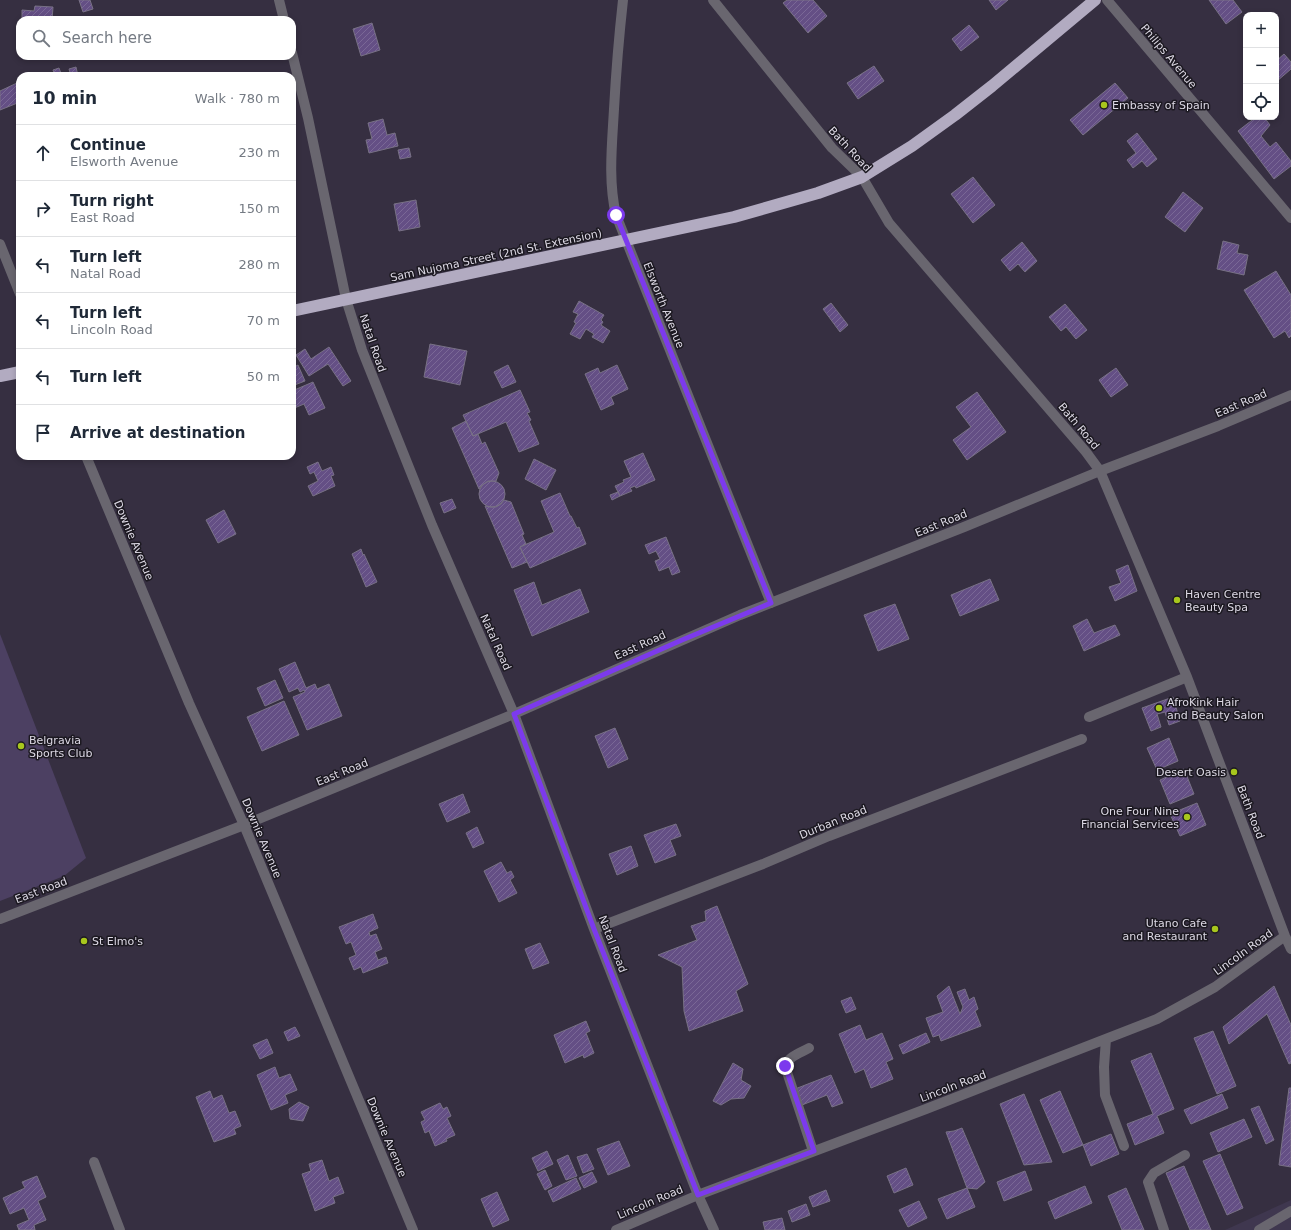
<!DOCTYPE html>
<html lang="en">
<head>
<meta charset="utf-8">
<style>
	body { margin:0; font-family:"DejaVu Sans",sans-serif; background:#f2f2f3; color:#1f2937 }
	.controls { position:absolute; right:12px; top:12px; display:grid; overflow:hidden; border-radius:8px; box-shadow:0 2px 6px #0003 }
	.controls button { width:36px; height:36px; display:grid; place-items:center; padding:0; border:0; border-bottom:1px solid #e0e1e3; background:#fff; color:#1f2937; font:20px sans-serif }
	.stop { position:absolute; width:12px; height:12px; margin:-9px; border:3px solid #7c3aed; border-radius:50%; background:#fff }
	.stop.end { background:#7c3aed; border-color:#fff; box-shadow:0 1px 4px #0008 }
	.list { margin:0; padding:0; list-style:none }
	h2 { display:flex; justify-content:space-between; align-items:center; height:52px; margin:0; padding:0 16px; font-size:17px }
	h2 small { font-size:13px; font-weight:400; color:#747a83 }
	.list li { display:grid; grid-template-columns:26px 1fr auto; gap:12px; align-items:center; box-sizing:border-box; height:56px; padding:0 16px; border-top:1px solid #e0e1e3 }
	.list b { display:block; font-size:15px; white-space:nowrap }
	.list p { margin:0; font-size:13px; white-space:nowrap; color:#747a83 }
	.list em { font-size:13px; font-style:normal; color:#747a83 }
	.icon { flex:none; width:22px; height:22px; fill:none; stroke:currentColor; stroke-width:2; stroke-linecap:round; stroke-linejoin:round }
	.map { position:relative; flex:none; width:1291px; height:1230px; overflow:hidden }
	.search { position:absolute; background:#fff; box-shadow:0 2px 6px #0003; left:16px; top:16px; width:280px; height:44px; display:flex; align-items:center; gap:10px; box-sizing:border-box; padding:0 14px; border-radius:12px; color:#747a83; font-size:15px }
	.panel { position:absolute; background:#fff; box-shadow:0 2px 6px #0003; left:16px; top:72px; width:280px; height:388px; border-radius:12px }
	.map>svg:first-child { display:block }
	.built { fill:#3f374f }
	.pitch { fill:#4c4062 }
	.building { fill:url(#building-hatch); stroke:#787185 }
	.lines { fill:none; stroke-linecap:round; stroke-linejoin:round }
	.minor { stroke:#69666f; stroke-width:10 }
	.highway { stroke:#b2abc1; stroke-width:12 }
	.route { stroke:#7c3aed; stroke-width:5 }
	.poi-dot { fill:#a8c71d; stroke:#1c1921; stroke-width:1.5 }
	.labels { text-anchor:middle; stroke-width:3; stroke-linejoin:round; paint-order:stroke }
	.street-label { font-size:11px; fill:#ddd9e5; stroke:#1c1921 }
	.poi-label { font-size:11px; fill:#ddd9e5; stroke:#1c1921; text-anchor:start }
</style>
</head>
<body>
<div class="map">
<svg width="1291" height="1230" viewBox="0 0 1291 1230">
	<defs>
		<pattern id="building-hatch" width="6" height="6" patternUnits="userSpaceOnUse"><rect width="6" height="6" fill="#644f85"/><path d="M-1 1l2-2M0 6l6-6M5 7l2-2" fill="none" stroke="#7a6896"/></pattern>
	</defs>
	<rect width="100%" height="100%" fill="#362f41"/>
	<path class="built" d="M1291 1200V1230H1225Z"/>
	<path class="pitch" d="M0 634 86 858 64 876 0 901Z"/>
	<path class="building" d="M79 0H90L93 9 83 12Z
		M787 0H813L827 16 808 33 783 3Z
		M989 0H1008L996 10Z
		M1209 0H1233L1242 12 1226 24Z
		M35 6 53 7 52 20H26V18H22V10L34 11Z
		M372 23 380 50 361 56 353 29Z
		M969 25 979 37 961 51 952 39Z
		M1284 54 1291 62V69L1276 82V61Z
		M874 66 884 81 858 99 847 83Z
		M76 67 78 76H71L69 69Z
		M59 68 62 76H55L53 70Z
		M17 83 20 91V102L0 110V91Z
		M1115 83 1128 98 1083 135 1070 120Z
		M1256 117H1264L1270 125 1261 136 1270 147 1276 142 1291 161V166L1274 179 1238 131Z
		M383 119 387 135 395 133 398 146 369 153 366 140 372 139 368 123Z
		M1137 133 1157 159 1147 167 1142 161 1133 168 1127 160 1136 153 1127 141Z
		M409 148 411 157 400 159 398 150Z
		M973 177 995 205 973 223 951 194Z
		M1183 192 1203 208 1185 232 1165 217Z
		M416 200 420 227 399 231 394 204Z
		M1223 241 1239 245 1237 253 1248 255 1244 275 1217 269Z
		M1022 242 1037 261 1025 272 1018 264 1010 271 1001 260Z
		M1276 271 1291 295V336L1289 338 1285 331 1274 338 1244 290Z
		M579 301 604 315 601 320 603 322 601 325 610 331 603 343 592 337 594 334 586 329 580 339 570 334 576 323 574 322 578 314 573 312Z
		M831 303 848 325 840 332 823 309Z
		M1065 304 1087 330 1076 339 1066 327 1061 331 1049 317Z
		M430 344 467 351 460 385 424 377Z
		M329 347 351 381 343 386 328 364 309 376 296 355 305 349 311 359Z
		M298 365 305 381 292 386V368Z
		M508 365 516 382 502 388 494 372Z
		M617 365 628 389 611 397 614 404 601 410 585 374 598 368 600 373Z
		M1116 368 1128 385 1111 397 1099 380Z
		M313 382 325 408 309 415 304 404 292 409V391Z
		M520 390 530 412 527 413 531 420 529 421 539 444 519 452 506 422 473 436 463 415Z
		M977 392 1006 432 967 460 953 440 971 427 956 407Z
		M466 421 473 436 478 434 482 444 485 442 499 473 496 481H488L481 486 479 489 452 428Z
		M643 453 655 480 636 488 635 486 630 488 632 491 620 496 615 486 624 482 623 480 631 477 624 461Z
		M534 459 556 470 546 490 525 479Z
		M318 462 322 471 331 467 334 475 331 476 335 486 313 496 308 486 318 481 314 472 310 474 307 467Z
		M479 494a13 13 0 1 1 26 0a13 13 0 1 1-26 0Z
		M618 492 620 496 612 500 610 495Z
		M560 493 570 516H571L577 528 579 527 586 544 530 568 520 547 554 532 541 501Z
		M452 499 456 508 444 513 440 503Z
		M504 500 511 502 524 534 522 535 526 544 520 547 527 562 512 568 485 506 490 507H496L501 504Z
		M224 510 236 534 218 543 206 520Z
		M666 537 680 572 672 575 669 567 659 571 655 561 660 559 656 551 649 554 645 545Z
		M361 549 363 555 364 554 377 582 366 587 352 554Z
		M1128 565 1137 591 1115 601 1109 587 1121 583 1116 570Z
		M990 579 999 600 960 616 951 595Z
		M534 582 542 605 580 589 589 612 532 636 514 590Z
		M895 604 909 639 878 651 864 615Z
		M1087 619 1094 633 1115 625 1120 635 1084 651 1073 626Z
		M295 662 306 688 315 684 317 689 329 684 342 716 307 730 293 697 305 692 304 690 300 692 298 688 289 692 279 669Z
		M275 680 283 698 265 706 257 688Z
		M1173 697 1180 721 1169 725 1165 712 1157 714 1161 727 1151 731 1142 708Z
		M284 701 299 735 262 751 247 717Z
		M615 728 628 759 608 768 595 736Z
		M1169 738 1178 761 1157 770 1147 748Z
		M1184 769 1194 794 1170 804 1160 780Z
		M463 794 470 812 447 822 439 804Z
		M1197 803 1206 825 1180 836 1170 814Z
		M676 824 681 836 670 840 676 855 655 863 644 835Z
		M477 827 484 843 473 848 466 833Z
		M631 846 638 866 617 875 609 854Z
		M501 862 507 873 511 871 514 877 510 880 517 893 499 902 484 871Z
		M717 906 748 984 736 991 743 1011 689 1031 684 1011 682 967 658 955 697 940 691 926 706 921 705 911Z
		M373 914 378 928 369 932 370 936 376 934 382 949 375 952 378 960 386 957 388 963 363 973 361 967 354 970 349 958 356 955 351 942 346 944 339 927Z
		M540 943 549 963 533 969 525 949Z
		M949 986 960 1014 963 1007 957 992 965 989 969 1000 974 997 978 1009 975 1011 981 1026 941 1041 939 1035 933 1037 926 1018 943 1012 937 996Z
		M1274 986 1291 1025V1063L1289 1064 1267 1014 1229 1044 1223 1027Z
		M851 997 856 1009 846 1013 841 1001Z
		M586 1021 590 1031 586 1033 594 1053 584 1058 583 1055 565 1063 554 1035Z
		M860 1025 866 1040 882 1033 893 1059 886 1062 893 1079 871 1088 864 1069 855 1073 839 1034Z
		M295 1027 300 1036 288 1041 284 1032Z
		M1213 1031 1236 1086 1217 1094 1194 1038Z
		M926 1033 930 1042 903 1054 899 1045Z
		M267 1039 273 1053 260 1059 253 1045Z
		M1151 1053 1174 1109 1157 1116 1164 1133 1135 1145 1127 1124 1153 1114 1131 1061Z
		M733 1063 743 1069 741 1080 751 1086 744 1098 731 1099 721 1105 713 1101Z
		M275 1067 279 1078 290 1074 297 1090 285 1095 288 1103 271 1110 257 1075Z
		M831 1075 843 1103 832 1107 827 1095 802 1105 795 1089Z
		M1289 1088H1291V1167L1279 1165Z
		M210 1091 213 1099 222 1095 229 1113 235 1111 241 1126 234 1129 236 1134 214 1142 196 1097Z
		M1060 1091 1083 1145 1063 1153 1040 1100Z
		M1024 1094 1052 1162 1024 1165 1000 1104Z
		M1222 1094 1228 1108 1191 1124 1184 1110Z
		M299 1102 309 1107 303 1121 290 1119 289 1109Z
		M440 1103 443 1109 447 1107 451 1116 447 1118 455 1135 446 1139 447 1141 435 1146 429 1131 425 1133 421 1122 425 1120 421 1112Z
		M1259 1106 1274 1140 1266 1144 1251 1109Z
		M1244 1119 1252 1137 1218 1152 1210 1133Z
		M962 1128 985 1182 977 1189 967 1188 946 1132 954 1131Z
		M1111 1134 1119 1154 1091 1166 1083 1145Z
		M619 1141 630 1166 608 1175 597 1149Z
		M547 1151 553 1164 538 1171 532 1158Z
		M587 1154 594 1169 583 1173 577 1157Z
		M1220 1154 1243 1208 1227 1215 1203 1161Z
		M568 1155 577 1176 566 1180 557 1160Z
		M322 1160 329 1181 338 1177 344 1193 333 1197 335 1203 315 1211 302 1174 311 1171 309 1164Z
		M1184 1166 1211 1230H1190L1166 1173Z
		M906 1168 913 1185 894 1193 887 1176Z
		M545 1170 552 1186 545 1190 537 1174Z
		M1025 1171 1032 1190 1004 1201 997 1182Z
		M592 1172 597 1182 584 1188 579 1178Z
		M37 1176 46 1197 38 1201 46 1220 34 1225 35 1230H19L17 1225 29 1220 24 1208 10 1214 3 1198 25 1188 22 1182Z
		M576 1178 581 1189 553 1202 548 1191Z
		M1085 1186 1092 1203 1055 1219 1048 1202Z
		M967 1188 975 1207 947 1219 938 1199Z
		M1126 1188 1144 1230H1122L1108 1196Z
		M826 1190 830 1201 813 1207 809 1197Z
		M497 1192 509 1220 493 1227 481 1199Z
		M919 1201 927 1218 908 1227 899 1210Z
		M806 1204 810 1215 792 1222 788 1211Z
		M782 1218 785 1230H765L763 1222Z"/>
	<g class="lines">
		<path class="minor" d="M279 0 284 20
			M623 0C619 36 616 73 614 109 612 145 608 181 616 215L771 603
			M713 0 832 148 862 177 889 223 1086 452 1100 471 1187 677 1285 936 1291 949
			M1107 0 1291 218
			M292 53 308 118 346 299 362 350 432 525 514 714 594 929 698 1195 714 1230
			M0 244 20 294
			M86 456 189 703 244 825 413 1230
			M1089 717 1187 677
			M0 919 244 825 514 714 740 615 964 527 1100 471 1218 426 1291 395
			M594 929 763 864 829 836 1082 739
			M1106 1039 1104 1067 1105 1095 1124 1146
			M809 1048C800 1053 789 1056 785 1066L813 1151
			M94 1162 120 1230
			M616 1230 698 1195 926 1109 1157 1019 1215 987 1285 936
			M1164 1230 1148 1182 1154 1173 1185 1155
			M1259 1230 1291 1211"/>
		<path class="highway" d="M292 311 734 217 818 193 862 177 912 146 955 115 992 86 1095 0
			M0 376 20 372"/>
	</g>
	<g class="lines">
		<path class="route" d="M616 215 771 603 682 640 514 714 594 929 698 1195 814 1151 785 1066"/>
	</g>
	<g class="poi-dot">
		<circle cx="1104" cy="105" r="4"/>
		<circle cx="1177" cy="600" r="4"/>
		<circle cx="1159" cy="708" r="4"/>
		<circle cx="21" cy="746" r="4"/>
		<circle cx="1234" cy="772" r="4"/>
		<circle cx="1187" cy="817" r="4"/>
		<circle cx="1215" cy="929" r="4"/>
		<circle cx="84" cy="941" r="4"/>
	</g>
	<g class="labels">
		<g class="street-label">
			<text transform="translate(1169 56) rotate(50)" y="4">Philips Avenue</text>
			<text transform="translate(850 149) rotate(47)" y="4">Bath Road</text>
			<text transform="translate(496 255) rotate(-12)" y="4">Sam Nujoma Street (2nd St. Extension)</text>
			<text transform="translate(664 305) rotate(68)" y="4">Elsworth Avenue</text>
			<text transform="translate(373 343) rotate(71)" y="4">Natal Road</text>
			<text transform="translate(1241 403) rotate(-23)" y="4">East Road</text>
			<text transform="translate(1079 426) rotate(50)" y="4">Bath Road</text>
			<text transform="translate(941 523) rotate(-22)" y="4">East Road</text>
			<text transform="translate(134 540) rotate(67)" y="4">Downie Avenue</text>
			<text transform="translate(496 642) rotate(66)" y="4">Natal Road</text>
			<text transform="translate(640 645) rotate(-24)" y="4">East Road</text>
			<text transform="translate(342 772) rotate(-22)" y="4">East Road</text>
			<text transform="translate(1251 812) rotate(69)" y="4">Bath Road</text>
			<text transform="translate(833 822) rotate(-22)" y="4">Durban Road</text>
			<text transform="translate(262 838) rotate(67)" y="4">Downie Avenue</text>
			<text transform="translate(41 890) rotate(-21)" y="4">East Road</text>
			<text transform="translate(613 944) rotate(69)" y="4">Natal Road</text>
			<text transform="translate(1243 952) rotate(-36)" y="4">Lincoln Road</text>
			<text transform="translate(953 1086) rotate(-21)" y="4">Lincoln Road</text>
			<text transform="translate(387 1137) rotate(67)" y="4">Downie Avenue</text>
			<text transform="translate(650 1202) rotate(-23)" y="4">Lincoln Road</text>
		</g>
		<g class="poi-label">
			<text x="1112" y="109">Embassy of Spain</text>
			<text x="1185" y="598">Haven Centre<tspan x="1185" dy="13">Beauty Spa</tspan></text>
			<text x="1167" y="706">AfroKink Hair<tspan x="1167" dy="13">and Beauty Salon</tspan></text>
			<text x="29" y="744">Belgravia<tspan x="29" dy="13">Sports Club</tspan></text>
			<text x="1226" y="776" text-anchor="end">Desert Oasis</text>
			<text x="1179" y="815" text-anchor="end">One Four Nine<tspan x="1179" dy="13">Financial Services</tspan></text>
			<text x="1207" y="927" text-anchor="end">Utano Cafe<tspan x="1207" dy="13">and Restaurant</tspan></text>
			<text x="92" y="945">St Elmo's</text>
		</g>
	</g>
</svg>
<div class="controls">
<button>+</button>
<button>−</button>
<button><svg class="icon" aria-label="locate" viewBox="0 0 24 24"><circle cx="12" cy="12" r="6"/><path d="M12 2v4M12 18v4M2 12h4M18 12h4"/></svg></button>
</div>
<div class="stop" style="left:616px;top:215px"></div>
<div class="stop end" style="left:785px;top:1066px"></div>
<div class="search"><svg class="icon" aria-label="search" viewBox="0 0 24 24"><circle cx="10" cy="10" r="6"/><path d="M15 15l6 6"/></svg>Search here</div>
<section class="panel">
<h2>10 min<small>Walk · 780 m</small></h2>
<ul class="list">
<li><svg class="icon" aria-label="ahead" viewBox="0 0 24 24"><path d="M12 20V5M6 11l6-6 6 6"/></svg><div><b>Continue</b><p>Elsworth Avenue</p></div><em>230 m</em></li>
<li><svg class="icon" aria-label="right" viewBox="0 0 24 24"><path d="M7 20v-9h11M14 6l5 5-5 5"/></svg><div><b>Turn right</b><p>East Road</p></div><em>150 m</em></li>
<li><svg class="icon" aria-label="left" viewBox="0 0 24 24"><path d="M17 20v-9H6M10 6l-5 5 5 5"/></svg><div><b>Turn left</b><p>Natal Road</p></div><em>280 m</em></li>
<li><svg class="icon" aria-label="left" viewBox="0 0 24 24"><path d="M17 20v-9H6M10 6l-5 5 5 5"/></svg><div><b>Turn left</b><p>Lincoln Road</p></div><em>70 m</em></li>
<li><svg class="icon" aria-label="left" viewBox="0 0 24 24"><path d="M17 20v-9H6M10 6l-5 5 5 5"/></svg><div><b>Turn left</b></div><em>50 m</em></li>
<li><svg class="icon" aria-label="arrive" viewBox="0 0 24 24"><path d="M6 21V4h12l-3 4 3 4H6"/></svg><div><b>Arrive at destination</b></div></li>
</ul>
</section>
</div>
</body>
</html>
